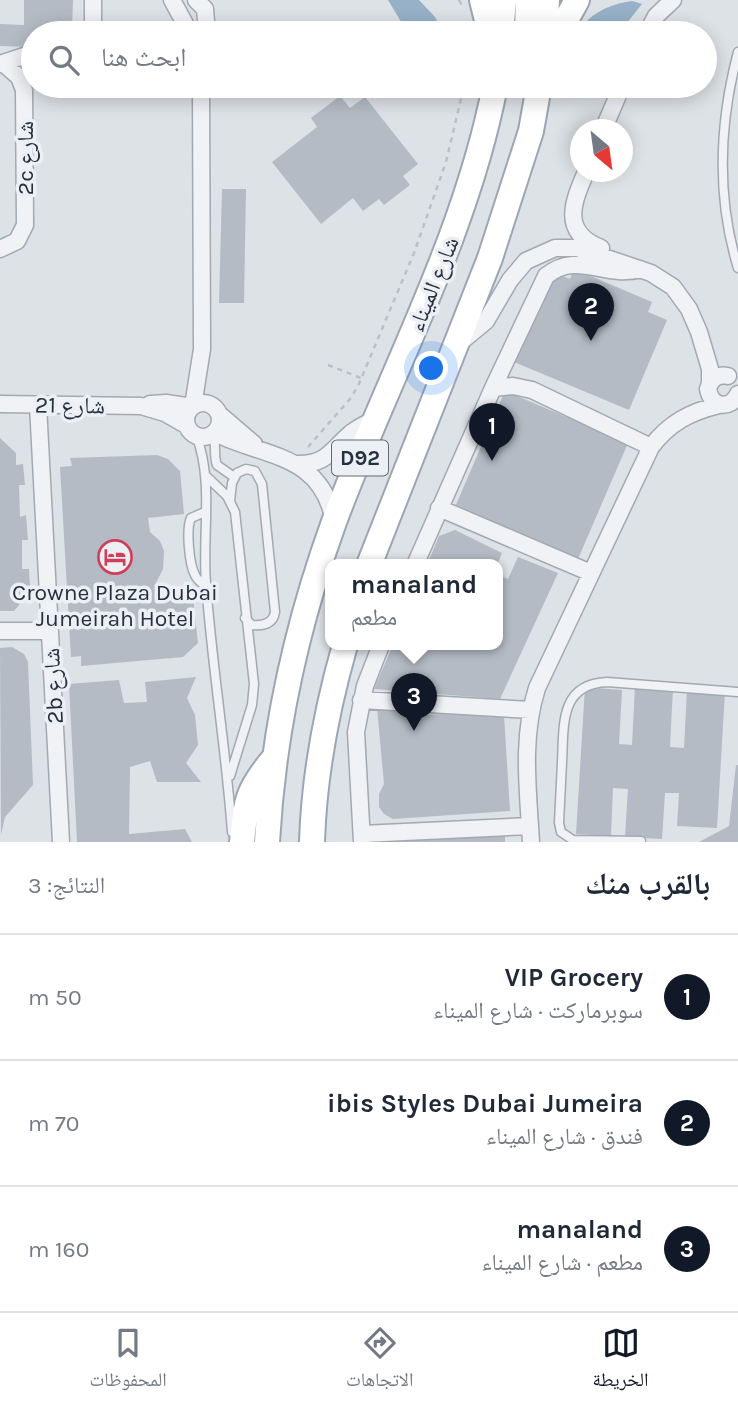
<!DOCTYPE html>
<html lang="ar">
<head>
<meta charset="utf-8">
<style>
	body { margin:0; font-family:Karla,"Noto Naskh Arabic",sans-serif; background:#f6f6f7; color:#1f2937; direction:rtl }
	.compass { position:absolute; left:570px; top:119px; width:63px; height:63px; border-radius:50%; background:#fff; box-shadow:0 4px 18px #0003; rotate:151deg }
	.you { position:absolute; left:432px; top:369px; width:24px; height:24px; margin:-18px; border:5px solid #fff; border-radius:50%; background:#1a73e8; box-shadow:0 0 0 10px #1a73e833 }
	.badge { display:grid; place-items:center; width:46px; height:46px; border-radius:50%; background:#111827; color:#fff; font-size:23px; font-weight:700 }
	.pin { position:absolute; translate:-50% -58px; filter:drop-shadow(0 2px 4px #0008) }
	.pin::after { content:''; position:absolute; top:37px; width:24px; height:21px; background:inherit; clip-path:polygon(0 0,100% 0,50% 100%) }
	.popup { position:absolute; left:325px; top:559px; width:178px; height:91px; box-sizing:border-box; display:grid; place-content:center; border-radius:14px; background:#fff; filter:drop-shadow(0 2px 5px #0005); font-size:23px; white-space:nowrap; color:#747a83 }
	.popup b { font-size:26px; color:#1f2937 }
	.popup::after { content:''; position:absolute; left:50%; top:100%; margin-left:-14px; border:14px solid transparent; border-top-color:#fff }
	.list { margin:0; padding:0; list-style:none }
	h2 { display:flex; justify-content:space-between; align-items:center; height:91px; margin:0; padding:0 28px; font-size:30px }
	h2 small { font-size:23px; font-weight:400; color:#747a83 }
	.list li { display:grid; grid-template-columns:46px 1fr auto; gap:21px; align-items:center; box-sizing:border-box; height:126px; padding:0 28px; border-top:2px solid #e0e1e3 }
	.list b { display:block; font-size:26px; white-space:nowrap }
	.list p { margin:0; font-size:23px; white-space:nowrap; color:#747a83 }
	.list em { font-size:23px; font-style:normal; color:#747a83 }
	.icon { flex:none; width:38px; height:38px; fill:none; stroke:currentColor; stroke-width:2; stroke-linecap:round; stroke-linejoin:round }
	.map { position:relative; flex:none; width:738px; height:842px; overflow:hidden; direction:ltr }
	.search { position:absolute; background:#fff; box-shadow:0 4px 18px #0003; left:21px; right:21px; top:21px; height:77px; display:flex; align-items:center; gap:18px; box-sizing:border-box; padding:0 24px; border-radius:38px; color:#747a83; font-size:26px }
	.sheet { height:469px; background:#fff }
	nav { display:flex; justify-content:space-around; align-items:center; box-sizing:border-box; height:98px; border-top:2px solid #e0e1e3; background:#fff; font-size:19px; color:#747a83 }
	nav a { display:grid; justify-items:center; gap:4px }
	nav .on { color:#111827 }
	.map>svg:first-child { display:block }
	.water { fill:#97b1c9 }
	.building { fill:#b4bbc4 }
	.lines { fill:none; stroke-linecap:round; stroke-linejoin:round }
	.lane-casing { stroke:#a2a9b1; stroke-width:11 }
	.street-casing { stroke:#a2a9b1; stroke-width:19 }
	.primary-casing { stroke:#9ca6b3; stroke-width:28 }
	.path { stroke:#bbc0c6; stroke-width:2.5; stroke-dasharray:5 5; stroke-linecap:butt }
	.lane { stroke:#f0f2f6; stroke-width:8 }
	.street { stroke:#f0f2f6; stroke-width:16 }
	.primary { stroke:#fff; stroke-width:24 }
	.labels { text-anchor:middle; stroke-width:7; stroke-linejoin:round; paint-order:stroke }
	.shield { fill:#ecf0f5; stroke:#616a75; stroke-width:2 }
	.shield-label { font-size:21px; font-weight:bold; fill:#26303e }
	.street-label { font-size:23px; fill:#26303e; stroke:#ecf0f5 }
	.poi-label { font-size:23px; fill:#26303e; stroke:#ecf0f5 }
</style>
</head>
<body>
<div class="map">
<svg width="738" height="842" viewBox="0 0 738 842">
	<rect width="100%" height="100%" fill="#dde2e7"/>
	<path class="water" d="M388 0H419L435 17 443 33H412L403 25Z
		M632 1 642 4 619 33H578C589 13 610 4 632 1Z"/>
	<path class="building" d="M24 0H73L72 33H33V47L0 46V24L24 25Z
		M340 96 350 108 365 97 418 164 403 176 410 185 384 205 379 199 363 211 353 198 321 224 272 162 317 127 311 118Z
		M222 189H246L244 303H219Z
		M574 269 652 302 648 312 667 320 629 410 514 362 553 272 570 279Z
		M505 391 628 443 578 559 455 507Z
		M0 438 16 453V465L23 464 25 485H19L20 517 26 515 28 540H22V569H29L30 588H24V599L14 611H0Z
		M157 455 168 459 180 471 184 514 148 518 150 532 160 541 164 551 163 569 156 583 157 599 193 597 198 643 183 657 81 666V656L71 657 60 467 72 466 70 458Z
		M455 530 502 553 497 565H427L439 536Z
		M518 557 558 573 500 699 374 689 393 645H498V575L508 579Z
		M12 647 24 654 28 662 33 785 5 817 1 835 0 648Z
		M196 677 187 698 195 715 198 745 186 763 201 782H157L150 761 130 767 129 834 185 829 192 842H77L69 684 119 680 124 703 147 702 145 682Z
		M635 686 673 688 670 747 684 748 687 690 725 692 717 828 677 826 679 793H665L662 839 625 837 628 789 613 788 611 836 576 834 585 687 622 690 619 744 632 745Z
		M411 704 425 715 463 713 504 715 510 811 393 819 384 814 379 807V794L384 784 377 708Z
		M736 765H738V842H699L729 826Z
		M505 828V842H383V834Z"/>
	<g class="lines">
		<g class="lane-casing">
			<path id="lane" d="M738 52C719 124 716 196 738 268
				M213 434C217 445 213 455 217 465L234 477
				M196 435C214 481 202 534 206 583 212 666 226 749 232 832
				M206 476 227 496 235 512 254 684 252 705 230 776
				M230 501 232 483 237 473 246 469 255 471 262 484 275 612C273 624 263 626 252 625L245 618
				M205 512 191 518C186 528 189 564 195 575 197 580 202 583 206 587
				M641 841 573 840 561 832 559 823C560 803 561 782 562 762 564 726 559 684 607 682L738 692"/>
		</g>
		<g class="street-casing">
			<path id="street" d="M172 0 190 33
				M196 0 205 9 207 33
				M93 33V0
				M647 33 656 16 673 0
				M0 64 33 53
				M603 130 622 86
				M586 172C573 202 560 232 601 248
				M0 249 17 241 25 225 24 90 19 77 3 63
				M457 345 486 321 510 280 526 261 555 248H577L651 273 673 287 689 309 699 332 710 369V384
				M728 376C717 374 711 379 708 389 711 407 730 411 738 394
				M493 388 513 386 532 390 651 447
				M186 420a17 17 0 1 1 34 0a17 17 0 1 1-34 0Z
				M0 404 141 406 165 413 186 425
				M150 404 166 403 192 407
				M38 405 61 842
				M193 406 202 349 201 86
				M219 414 254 444
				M215 433C265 458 321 453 334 521
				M296 464C327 465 331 450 351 433 359 427 367 423 376 419
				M439 508 591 573
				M415 565 493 388 546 276C577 250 605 279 640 269
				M0 631H50
				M361 700 531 710
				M362 834 530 826
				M362 842 356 732 365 686 381 645
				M531 842C528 789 521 739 537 688L651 447C669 423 690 412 719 405"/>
		</g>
		<g class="primary-casing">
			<path id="primary" d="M482 0 490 33
				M501 33 504 0
				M527 33 528 0
				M545 33 547 0
				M563 33 566 20 577 0
				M369 565 490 258 531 131 539 86
				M242 842C246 800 247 790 275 757
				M267 842C273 733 297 624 334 522 388 376 465 240 495 86
				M312 842C314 777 327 708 345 645"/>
		</g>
		<path class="path" d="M459 0 462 6
			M579 86 601 97
			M328 365 361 378
			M308 447 350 399 358 386 414 253 446 162 464 86"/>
		<use href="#lane" class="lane"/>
		<use href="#street" class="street"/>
		<use href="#primary" class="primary"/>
	</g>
	<defs>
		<g id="hotel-ring" transform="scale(1.75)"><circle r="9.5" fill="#ecf0f5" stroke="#d13e59" stroke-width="1.5"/><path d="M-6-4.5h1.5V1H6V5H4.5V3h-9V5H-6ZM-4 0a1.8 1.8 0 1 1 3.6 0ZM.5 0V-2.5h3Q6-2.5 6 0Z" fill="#d13e59"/></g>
	</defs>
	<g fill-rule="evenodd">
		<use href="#hotel-ring" x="115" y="557"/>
	</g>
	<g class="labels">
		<rect class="shield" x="332" y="440.5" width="56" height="35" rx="5"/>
		<g class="shield-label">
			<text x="360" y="465">D92</text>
		</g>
		<g class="street-label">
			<text transform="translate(25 158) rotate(-90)" y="8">2c شارع</text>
			<text transform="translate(433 284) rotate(-68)" y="8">شارع الميناء</text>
			<text transform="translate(70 405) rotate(1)" y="8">شارع 21</text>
			<text transform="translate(53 686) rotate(-93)" y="8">2b شارع</text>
		</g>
		<g class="poi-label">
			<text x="115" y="600">Crowne Plaza Dubai<tspan x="115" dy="26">Jumeirah Hotel</tspan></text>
		</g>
	</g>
</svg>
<svg class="compass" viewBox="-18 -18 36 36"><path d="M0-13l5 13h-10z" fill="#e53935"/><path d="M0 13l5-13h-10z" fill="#747a83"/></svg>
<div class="you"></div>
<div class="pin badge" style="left:492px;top:461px">1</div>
<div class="pin badge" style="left:591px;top:341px">2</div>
<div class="pin badge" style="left:414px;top:731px">3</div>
<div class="popup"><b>manaland</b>مطعم</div>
<div class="search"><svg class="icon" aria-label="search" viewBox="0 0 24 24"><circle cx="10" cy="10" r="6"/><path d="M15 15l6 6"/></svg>ابحث هنا</div>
</div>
<section class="sheet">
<h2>بالقرب منك<small>النتائج: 3</small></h2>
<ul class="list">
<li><span class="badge">1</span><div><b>VIP Grocery</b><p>سوبرماركت · شارع الميناء</p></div><em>50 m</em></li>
<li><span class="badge">2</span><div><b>ibis Styles Dubai Jumeira</b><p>فندق · شارع الميناء</p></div><em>70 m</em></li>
<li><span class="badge">3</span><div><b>manaland</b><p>مطعم · شارع الميناء</p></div><em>160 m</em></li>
</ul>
</section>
<nav>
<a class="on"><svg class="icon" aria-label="map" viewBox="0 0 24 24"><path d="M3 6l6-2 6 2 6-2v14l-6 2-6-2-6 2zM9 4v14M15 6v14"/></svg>الخريطة</a>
<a><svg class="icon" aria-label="directions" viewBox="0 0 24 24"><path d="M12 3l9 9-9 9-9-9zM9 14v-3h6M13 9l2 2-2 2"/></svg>الاتجاهات</a>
<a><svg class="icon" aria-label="saved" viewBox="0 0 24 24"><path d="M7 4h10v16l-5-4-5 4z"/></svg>المحفوظات</a>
</nav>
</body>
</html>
